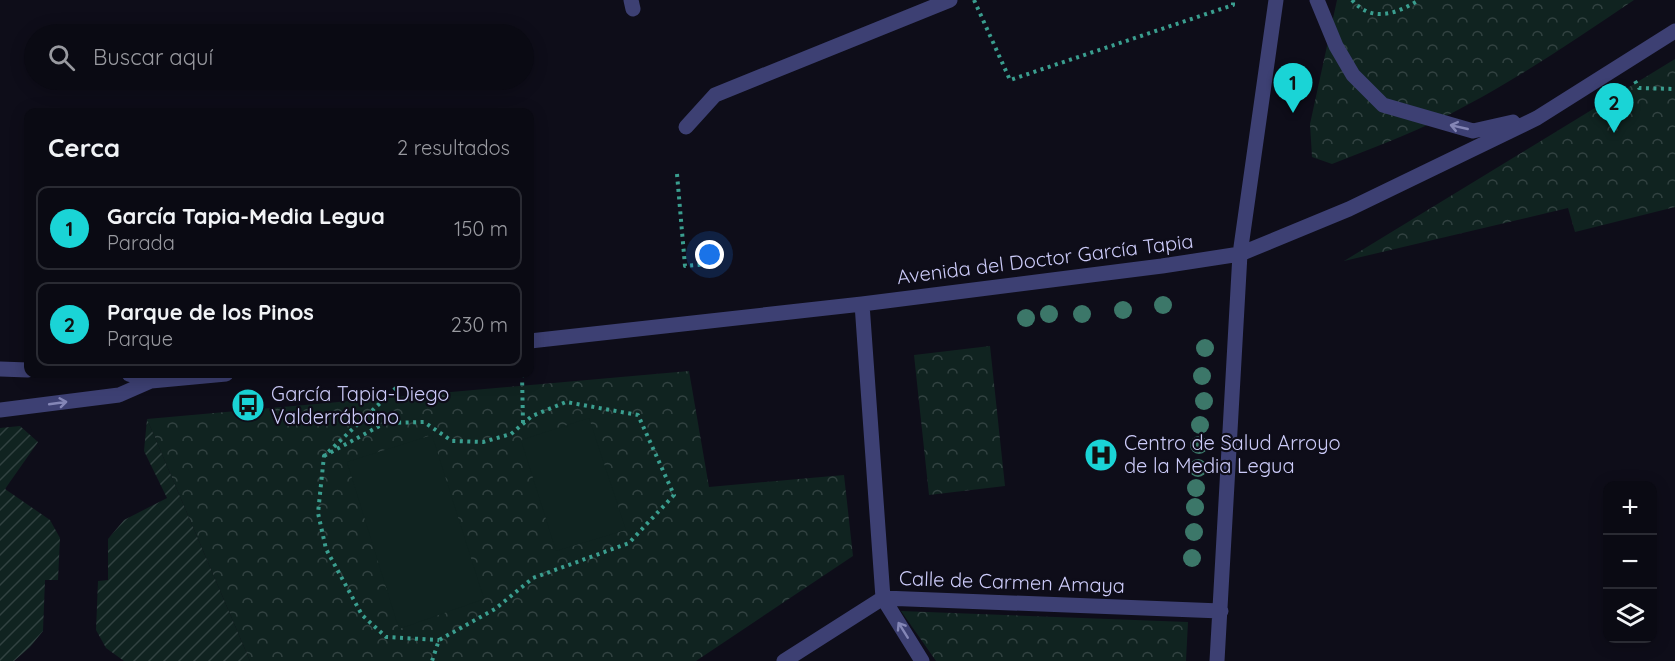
<!DOCTYPE html>
<html lang="es">
<head>
<meta charset="utf-8">
<style>
	body { margin:0; font-family:Quicksand,sans-serif; background:#181821; color:#f1f3f6 }
	.controls { position:absolute; right:18px; bottom:18px; display:grid; overflow:hidden; border-radius:12px; box-shadow:0 3px 15px #0003 }
	.controls button { width:54px; height:54px; display:grid; place-items:center; padding:0; border:0; border-bottom:2px solid #2a2b33; background:#0a0a13; color:#f1f3f6; font:30px sans-serif }
	.you { position:absolute; left:710px; top:255px; width:21px; height:21px; margin:-15px; border:4px solid #fff; border-radius:50%; background:#1a73e8; box-shadow:0 0 0 9px #1a73e833 }
	.badge { display:grid; place-items:center; width:39px; height:39px; border-radius:50%; background:#1ad4d6; color:#111; font-size:20px; font-weight:700 }
	.pin { position:absolute; translate:-50% -50px; filter:drop-shadow(0 2px 3px #0008) }
	.pin::after { content:''; position:absolute; top:32px; width:21px; height:18px; background:inherit; clip-path:polygon(0 0,100% 0,50% 100%) }
	.list { margin:0; padding:0; list-style:none }
	h2 { display:flex; justify-content:space-between; align-items:center; height:78px; margin:0; padding:0 24px; font-size:26px }
	h2 small { font-size:20px; font-weight:400; color:#999aa0 }
	.list li { display:grid; grid-template-columns:39px 1fr auto; gap:18px; align-items:center; box-sizing:border-box; height:84px; margin:0 12px 12px; padding:0 12px; border:2px solid #2a2b33; border-radius:12px }
	.list b { display:block; font-size:22px; white-space:nowrap }
	.list p { margin:0; font-size:20px; white-space:nowrap; color:#999aa0 }
	.list em { font-size:20px; font-style:normal; color:#999aa0 }
	.icon { flex:none; width:33px; height:33px; fill:none; stroke:currentColor; stroke-width:2; stroke-linecap:round; stroke-linejoin:round }
	.map { position:relative; flex:none; width:1675px; height:661px; overflow:hidden }
	.search { position:absolute; background:#0a0a13; box-shadow:0 3px 15px #0003; left:24px; top:24px; width:510px; height:66px; display:flex; align-items:center; gap:15px; box-sizing:border-box; padding:0 21px; border-radius:33px; color:#999aa0; font-size:22px }
	.panel { position:absolute; background:#0a0a13; box-shadow:0 3px 15px #0003; left:24px; top:108px; width:510px; height:270px; border-radius:12px }
	.map>svg:first-child { display:block }
	.park { fill:url(#park-crowns) }
	.garden { fill:url(#garden-furrows) }
	.pitch { fill:#102320 }
	.lines { fill:none; stroke-linecap:round; stroke-linejoin:round }
	.path { stroke:#3a9e8f; stroke-width:4; stroke-dasharray:3 4.5; stroke-linecap:butt }
	.minor { stroke:#3d4073; stroke-width:15 }
	.tree { fill:#3c7769 }
	.oneway { stroke:#8486b6 }
	.labels { text-anchor:middle; stroke-width:4.5; stroke-linejoin:round; paint-order:stroke }
	.street-label { font-size:20px; fill:#cccbf9; stroke:#0e0d19 }
	.poi-label { font-size:20px; fill:#cccbf9; stroke:#0e0d19; text-anchor:start }
</style>
</head>
<body>
<div class="map">
<svg width="1675" height="661" viewBox="0 0 1675 661">
	<defs>
		<pattern id="park-crowns" width="20" height="18" patternUnits="userSpaceOnUse" patternTransform="scale(1.5)"><rect width="20" height="18" fill="#102320"/><path d="M2 6a3 3 0 1 1 6 0M12 15a3 3 0 1 1 6 0" fill="none" stroke="#324241"/></pattern>
		<pattern id="garden-furrows" width="10" height="10" patternUnits="userSpaceOnUse" patternTransform="scale(1.5)"><rect width="10" height="10" fill="#102320"/><path d="M-1 1l2-2M0 10L10 0M9 11l2-2" fill="none" stroke="#324241"/></pattern>
	</defs>
	<rect width="100%" height="100%" fill="#0e0d19"/>
	<path class="park" d="M1337 0H1634C1579 37 1525 74 1467 105 1424 129 1378 146 1332 164L1312 157 1310 124Z
		M1675 59V207L1575 232 1568 208 1344 261Z
		M990 346 1005 486 929 495 914 355Z
		M689 371 709 487 844 475 853 556 696 661H250L147 419Z
		M901 611 1188 622 1186 661H936Z"/>
	<path class="garden" d="M147 419 250 661H124L106 648 96 630 98 581 108 580V539L124 520 167 498 144 451Z
		M20 426 38 442 5 489 50 520 60 538 58 580H45L43 631 30 647 14 661H0V428Z"/>
	<path class="pitch" d="M589 418 626 530 556 551 521 440Z
		M432 435 484 599 399 629 347 462Z"/>
	<g class="lines">
		<path class="path" d="M974 0 1010 80 1233 5V0
			M1352 0C1372 23 1396 14 1419 0
			M1635 81 1639 88 1675 89
			M677 174 685 266 709 264
			M522 375 523 423
			M396 388 324 456 318 513 326 549 362 615 386 637 439 640
			M324 456 385 423 424 422 452 441 483 442 511 434 532 416 566 402 638 415 674 495 629 543 533 578 495 609 439 640 432 661"/>
		<path class="minor" d="M631 0 633 9
			M1317 0 1336 46 1353 75 1383 105 1473 131 1513 122
			M686 127 715 95 950 0
			M862 304 883 598 922 661
			M530 341 862 304 1162 266 1240 254 1349 209 1537 118 1675 31
			M0 369 28 370
			M129 374 151 381
			M0 410 119 395 151 381 226 374
			M784 661 883 598 1221 611
			M1217 661 1240 254 1276 0"/>
	</g>
	<g class="tree">
		<circle cx="1163" cy="305" r="9"/>
		<circle cx="1123" cy="310" r="9"/>
		<circle cx="1049" cy="314" r="9"/>
		<circle cx="1082" cy="314" r="9"/>
		<circle cx="1026" cy="318" r="9"/>
		<circle cx="1205" cy="348" r="9"/>
		<circle cx="1202" cy="376" r="9"/>
		<circle cx="1204" cy="401" r="9"/>
		<circle cx="1200" cy="425" r="9"/>
		<circle cx="1199" cy="445" r="9"/>
		<circle cx="1198" cy="468" r="9"/>
		<circle cx="1196" cy="488" r="9"/>
		<circle cx="1195" cy="507" r="9"/>
		<circle cx="1194" cy="532" r="9"/>
		<circle cx="1192" cy="558" r="9"/>
	</g>
	<defs><path id="oneway-shaft" d="M-6 0H5M1.5-3L5.5 0L1.5 3" fill="none" stroke-width="1.6" stroke-linecap="round" stroke-linejoin="round" transform="scale(1.5)"/></defs>
	<g class="oneway">
		<use href="#oneway-shaft" transform="translate(1459 127) rotate(-167)"/>
		<use href="#oneway-shaft" transform="translate(58 403) rotate(-8)"/>
		<use href="#oneway-shaft" transform="translate(903 630) rotate(-122)"/>
	</g>
	<defs>
		<g id="bus-disc" transform="scale(1.725)"><circle r="9.5" fill="#1ad4d6" stroke="#0e0d19"/><path d="M-5-6H5V4H4V6H2V4H-2V6H-4V4H-5ZM-3.5-4V0h7V-4ZM-3.5 1.2v1.5H-2V1.2ZM2 1.2v1.5H3.5V1.2Z" fill="#111"/></g>
		<g id="hospital-disc" transform="scale(1.725)"><circle r="9.5" fill="#1ad4d6" stroke="#0e0d19"/><path d="M-5-5h3v3.5h4V-5h3V5h-3V1.5h-4V5h-3Z" fill="#111"/></g>
	</defs>
	<g fill-rule="evenodd">
		<use href="#bus-disc" x="248" y="405"/>
		<use href="#hospital-disc" x="1101" y="455"/>
	</g>
	<g class="labels">
		<g class="street-label">
			<text transform="translate(1045 259) rotate(-7)" y="7">Avenida del Doctor García Tapia</text>
			<text transform="translate(1012 582) rotate(2)" y="7">Calle de Carmen Amaya</text>
		</g>
		<g class="poi-label">
			<text x="271" y="401">García Tapia-Diego<tspan x="271" dy="23">Valderrábano</tspan></text>
			<text x="1124" y="450">Centro de Salud Arroyo<tspan x="1124" dy="23">de la Media Legua</tspan></text>
		</g>
	</g>
</svg>
<div class="controls">
<button>+</button>
<button>−</button>
<button><svg class="icon" aria-label="layers" viewBox="0 0 24 24"><path d="M12 4l9 5-9 5-9-5zM3 14l9 5 9-5"/></svg></button>
</div>
<div class="you"></div>
<div class="pin badge" style="left:1293px;top:113px">1</div>
<div class="pin badge" style="left:1614px;top:133px">2</div>
<div class="search"><svg class="icon" aria-label="search" viewBox="0 0 24 24"><circle cx="10" cy="10" r="6"/><path d="M15 15l6 6"/></svg>Buscar aquí</div>
<section class="panel">
<h2>Cerca<small>2 resultados</small></h2>
<ul class="list">
<li><span class="badge">1</span><div><b>García Tapia-Media Legua</b><p>Parada</p></div><em>150 m</em></li>
<li><span class="badge">2</span><div><b>Parque de los Pinos</b><p>Parque</p></div><em>230 m</em></li>
</ul>
</section>
</div>
</body>
</html>
